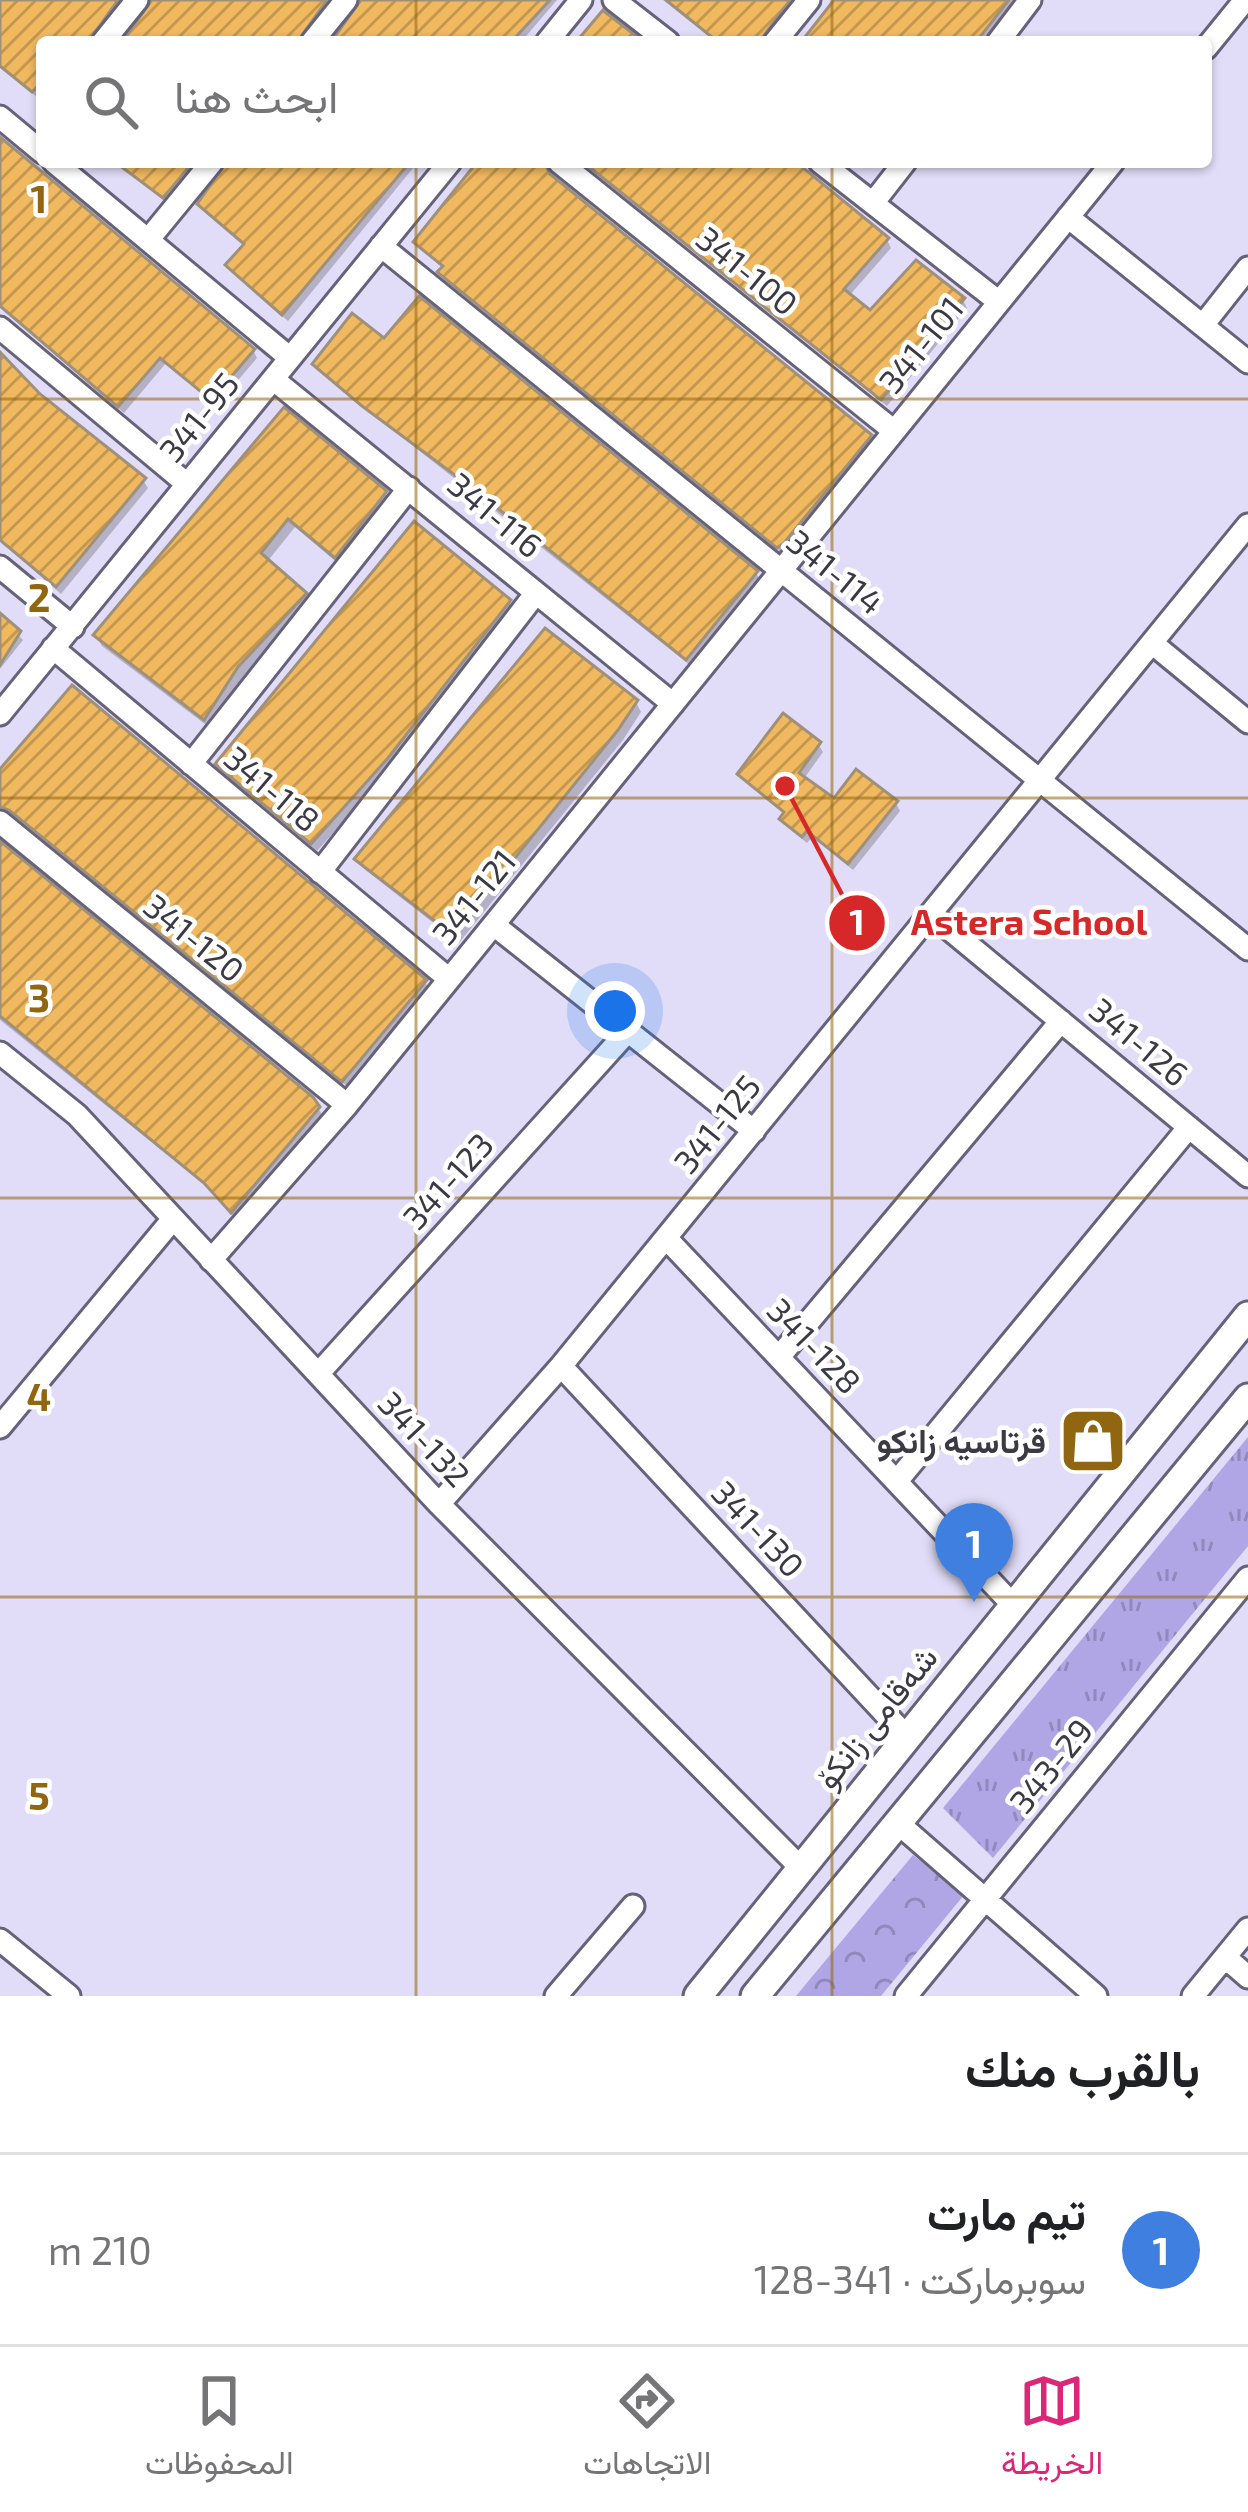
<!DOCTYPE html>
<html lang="ar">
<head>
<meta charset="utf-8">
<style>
	body { margin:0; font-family:"Exo 2",Vazirmatn,sans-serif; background:#f2f2f2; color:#202124; direction:rtl }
	.you { position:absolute; left:615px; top:1011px; width:42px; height:42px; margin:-30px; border:9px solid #fff; border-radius:50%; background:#1a73e8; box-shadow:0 0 0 18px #1a73e833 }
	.badge { display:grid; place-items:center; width:78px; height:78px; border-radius:50%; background:#db2777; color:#fff; font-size:39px; font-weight:700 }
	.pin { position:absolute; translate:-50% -99px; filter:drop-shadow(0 3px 6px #0008) }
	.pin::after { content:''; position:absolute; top:63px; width:42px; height:36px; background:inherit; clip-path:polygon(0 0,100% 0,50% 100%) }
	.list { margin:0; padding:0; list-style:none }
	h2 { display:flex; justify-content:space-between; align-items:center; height:156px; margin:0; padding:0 48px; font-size:51px }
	h2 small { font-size:39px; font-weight:400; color:#757577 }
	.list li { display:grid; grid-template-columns:78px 1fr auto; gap:36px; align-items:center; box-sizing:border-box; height:192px; padding:0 48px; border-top:3px solid #e0e0e0 }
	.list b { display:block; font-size:45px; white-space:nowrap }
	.list p { margin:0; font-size:39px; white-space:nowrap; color:#757577 }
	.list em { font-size:39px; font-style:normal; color:#757577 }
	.icon { flex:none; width:66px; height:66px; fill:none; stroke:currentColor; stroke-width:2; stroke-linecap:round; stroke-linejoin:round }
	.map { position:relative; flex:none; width:1248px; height:1996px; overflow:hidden; direction:ltr }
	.search { position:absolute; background:#fff; box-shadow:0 3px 9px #0004; left:36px; right:36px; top:36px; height:132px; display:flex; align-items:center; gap:30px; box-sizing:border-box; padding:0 42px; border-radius:12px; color:#757577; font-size:45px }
	.sheet { height:348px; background:#fff }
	nav { display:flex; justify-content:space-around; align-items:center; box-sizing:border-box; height:168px; border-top:3px solid #e0e0e0; background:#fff; font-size:33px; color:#757577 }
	nav a { display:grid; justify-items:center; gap:6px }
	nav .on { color:#db2777 }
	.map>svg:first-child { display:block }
	.grass { fill:url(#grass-tufts) }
	.park { fill:url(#park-crowns) }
	.shadow { fill:#0003 }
	.building { fill:url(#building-hatch); stroke:#9f907a; stroke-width:3 }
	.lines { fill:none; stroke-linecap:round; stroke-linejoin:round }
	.street-casing { stroke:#666279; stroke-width:27 }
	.secondary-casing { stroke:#666279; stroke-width:33 }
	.street { stroke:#fff; stroke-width:21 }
	.secondary { stroke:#fff; stroke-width:27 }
	.grid { fill:none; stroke:#916610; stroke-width:3; stroke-opacity:0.55 }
	.labels { text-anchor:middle; stroke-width:9; stroke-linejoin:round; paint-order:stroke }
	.street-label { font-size:33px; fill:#3b3a44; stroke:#fff }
	.poi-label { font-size:33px; font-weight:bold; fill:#3b3a44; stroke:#fff; text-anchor:end }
	.grid-label { font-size:39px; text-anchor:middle; font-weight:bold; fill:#916610; stroke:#fff; stroke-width:9; stroke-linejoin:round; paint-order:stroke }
	.leader { fill:none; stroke:#d62828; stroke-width:4.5 }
	.callout-dot { fill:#d62828; stroke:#fff; stroke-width:4.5 }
	.mark-label { font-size:36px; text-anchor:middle; font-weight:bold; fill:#fff }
	.callout-label { font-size:36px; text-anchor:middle; font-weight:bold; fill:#d62828; stroke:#fff; stroke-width:9; stroke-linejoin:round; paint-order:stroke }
</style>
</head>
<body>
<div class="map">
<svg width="1248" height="1996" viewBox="0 0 1248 1996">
	<defs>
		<pattern id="grass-tufts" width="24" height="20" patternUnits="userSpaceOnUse" patternTransform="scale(3)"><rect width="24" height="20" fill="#b1a6e5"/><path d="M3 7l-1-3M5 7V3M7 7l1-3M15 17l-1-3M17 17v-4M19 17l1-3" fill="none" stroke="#9188bb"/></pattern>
		<pattern id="park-crowns" width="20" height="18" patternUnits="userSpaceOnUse" patternTransform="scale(3)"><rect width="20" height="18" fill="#b1a6e5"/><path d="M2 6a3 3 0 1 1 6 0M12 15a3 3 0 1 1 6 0" fill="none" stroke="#9188bb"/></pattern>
		<pattern id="building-hatch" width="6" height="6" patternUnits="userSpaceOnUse" patternTransform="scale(3)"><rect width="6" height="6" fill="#f1b95f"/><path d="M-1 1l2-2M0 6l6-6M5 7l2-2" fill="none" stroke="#c49750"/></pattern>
	</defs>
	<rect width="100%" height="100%" fill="#e1ddf8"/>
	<path class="grass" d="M1248 1437V1546L993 1858 943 1808Z"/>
	<path class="park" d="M913 1855 964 1895 881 1996H796Z"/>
	<path class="shadow" d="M0 0H128L89 42H42V94L38 98 0 67Z
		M154 0H336L303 42H124Z
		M372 0H557L521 42H337Z
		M663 0H801L766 41 716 42Z
		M837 0H1021L985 42H799Z
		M0 138 253 350 257 358 216 406 166 363 124 413 0 307Z
		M116 162H203L168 204Z
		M230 162H418L288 321 233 273 228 265 245 246 201 204Z
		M482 162H550L548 176 870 437 874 445 783 554 446 281 441 273 444 269 421 250 417 242Z
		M581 162H789L887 240 891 248 849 296 870 314 963 300 967 308 887 406Z
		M385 343 756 573 761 581 691 666 320 372 315 364Z
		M0 358 38 396 143 480 148 488 61 594 0 541Z
		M285 412 385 493 391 503 341 566 295 527 267 562 305 595 310 604 243 677 210 728 102 646 96 636Z
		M509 602 514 611 392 767 317 851 224 773 219 765Z
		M0 617 23 640 0 669Z
		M72 690 425 982 429 990 348 1087 17 818 7 814 0 816V775Z
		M636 702 641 712 623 740 459 943 363 868 358 859Z
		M818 744 823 752 803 780 834 802 896 803 900 811 853 870 812 837 807 843 787 827 783 819 786 815 741 774Z
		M0 845 318 1108 323 1116 236 1219 212 1191 0 1020Z"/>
	<path class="building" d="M0 0H118L88 42H42V82L32 92 0 66Z
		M152 0H327L297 42H122Z
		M361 0H550L511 42H331Z
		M666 0H790L759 42H718Z
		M834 0H1009L976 42H801Z
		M603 10 605 12 644 42H576Z
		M0 137 255 349 211 400 160 358 118 407 0 306Z
		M115 162H193L163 198Z
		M227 162H410L282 315 225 265 244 244 197 204Z
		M477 162H544L550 174 872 435 784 543 777 548 437 272 443 266 413 242Z
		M583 162H796L889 238 844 289 870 310 916 260 965 298 881 400Z
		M419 296 758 571 686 660 475 490 362 406 312 364 352 313 384 338Z
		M0 352 40 394 146 478 56 587 0 540Z
		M284 407 387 491 335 558 288 519 261 553 307 593 238 667 204 720 93 635Z
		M414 521 511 600 388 758 311 844 215 764Z
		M0 613 21 631 0 665Z
		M545 628 638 700 618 730 453 935 354 859Z
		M72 685 427 980 342 1082 9 810 0 807V769Z
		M783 713 821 742 799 773 834 798 856 769 898 801 848 864 807 831 802 837 779 819 784 812 737 774Z
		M0 841 313 1097 320 1107 231 1213 204 1183 0 1016Z"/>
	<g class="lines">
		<g class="street-casing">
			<path id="street" d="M614 0 668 42
				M103 42 137 0
				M312 42 346 0
				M547 42 581 0
				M775 42 809 0
				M998 42 1030 0
				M1206 48 1245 0
				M0 117 42 152
				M54 162 290 358
				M559 162 894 431
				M820 162 999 302
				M873 203 905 162
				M1068 217 1248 362
				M148 240 212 162
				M381 246 1248 949
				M1203 325 1248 268
				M0 328 187 484
				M273 379 673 704
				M0 567 73 627
				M1152 643 1248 722
				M53 648 449 979
				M0 714 450 162
				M191 764 409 488
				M0 822 347 1105
				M320 872 536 593
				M931 914 1248 1176
				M494 925 754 1131
				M0 1053 77 1115 439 1504 801 1868
				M666 1238 1013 1605
				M211 1260 347 1105 1113 162
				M779 1357 1061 1021
				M561 1366 906 1736
				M318 1374 628 1031
				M0 1427 173 1219
				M897 1481 1189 1127
				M439 1504 561 1366 1248 525
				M899 1824 1096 1996
				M0 1940 69 1996
				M1225 1957 1248 1977
				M556 1996 633 1906
				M906 1996 1248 1578
				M1193 1996 1248 1929"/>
		</g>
		<g class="secondary-casing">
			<path id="secondary" d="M698 1996 1248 1316
				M755 1996 1248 1398"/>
		</g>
		<use href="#street" class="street"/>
		<use href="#secondary" class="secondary"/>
	</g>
	<path class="grid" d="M416 0V42M832 0V42M416 162V1996M832 162V1996M0 399H1248M0 798H1248M0 1198H1248M0 1597H1248"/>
	<defs>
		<g id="shop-square" transform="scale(3.45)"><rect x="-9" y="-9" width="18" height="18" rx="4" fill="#916610" stroke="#fff"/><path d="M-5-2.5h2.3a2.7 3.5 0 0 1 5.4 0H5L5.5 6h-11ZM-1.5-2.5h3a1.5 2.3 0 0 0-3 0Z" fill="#fff"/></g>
	</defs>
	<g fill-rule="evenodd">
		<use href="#shop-square" x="1093" y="1441"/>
	</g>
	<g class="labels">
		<g class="street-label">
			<text transform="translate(747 271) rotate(39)" y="12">341-100</text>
			<text transform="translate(921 345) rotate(-51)" y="12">341-101</text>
			<text transform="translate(199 417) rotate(-51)" y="12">341-95</text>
			<text transform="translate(495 515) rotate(40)" y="12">341-116</text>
			<text transform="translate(835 572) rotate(39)" y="12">341-114</text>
			<text transform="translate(272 789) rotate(40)" y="12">341-118</text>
			<text transform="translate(474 897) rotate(-51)" y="12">341-121</text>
			<text transform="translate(194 938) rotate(39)" y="12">341-120</text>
			<text transform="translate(1139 1042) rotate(40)" y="12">341-126</text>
			<text transform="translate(717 1124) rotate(-51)" y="12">341-125</text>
			<text transform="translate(448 1181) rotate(-48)" y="12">341-123</text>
			<text transform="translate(814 1346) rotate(46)" y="12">341-128</text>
			<text transform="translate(424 1439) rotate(47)" y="12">341-132</text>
			<text transform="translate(758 1529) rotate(47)" y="12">341-130</text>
			<text transform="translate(876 1717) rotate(-51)" y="12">شەقامی زانکۆ</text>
			<text transform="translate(1051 1766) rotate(-51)" y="12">343-29</text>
		</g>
		<g class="poi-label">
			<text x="1046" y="1453">قرتاسیە زانکو</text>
		</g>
	</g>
	<g class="grid-label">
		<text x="39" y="213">1</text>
		<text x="39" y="612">2</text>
		<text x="39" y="1012">3</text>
		<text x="39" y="1411">4</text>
		<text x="39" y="1810">5</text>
	</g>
	<path class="leader" d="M785 786L857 923"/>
	<g class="callout-dot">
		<circle cx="785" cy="786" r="12"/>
		<circle cx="857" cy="923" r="30"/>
	</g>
	<g class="mark-label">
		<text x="857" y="935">1</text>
	</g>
	<g class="callout-label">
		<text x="1029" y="935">Astera School</text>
	</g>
</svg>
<div class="you"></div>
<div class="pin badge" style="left:974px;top:1602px;background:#3f7fe0">1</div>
<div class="search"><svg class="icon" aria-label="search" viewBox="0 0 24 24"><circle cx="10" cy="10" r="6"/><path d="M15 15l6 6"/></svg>ابحث هنا</div>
</div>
<section class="sheet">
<h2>بالقرب منك<small></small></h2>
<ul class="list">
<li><span class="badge" style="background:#3f7fe0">1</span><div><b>تیم مارت</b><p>سوبرماركت · 341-128</p></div><em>210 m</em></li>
</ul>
</section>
<nav>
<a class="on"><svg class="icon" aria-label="map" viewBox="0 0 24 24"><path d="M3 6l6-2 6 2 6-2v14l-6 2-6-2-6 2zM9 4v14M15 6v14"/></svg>الخريطة</a>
<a><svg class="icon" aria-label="directions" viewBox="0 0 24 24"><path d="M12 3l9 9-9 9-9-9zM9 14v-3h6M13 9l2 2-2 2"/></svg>الاتجاهات</a>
<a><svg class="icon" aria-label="saved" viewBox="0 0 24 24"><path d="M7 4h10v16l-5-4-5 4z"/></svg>المحفوظات</a>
</nav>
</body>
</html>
